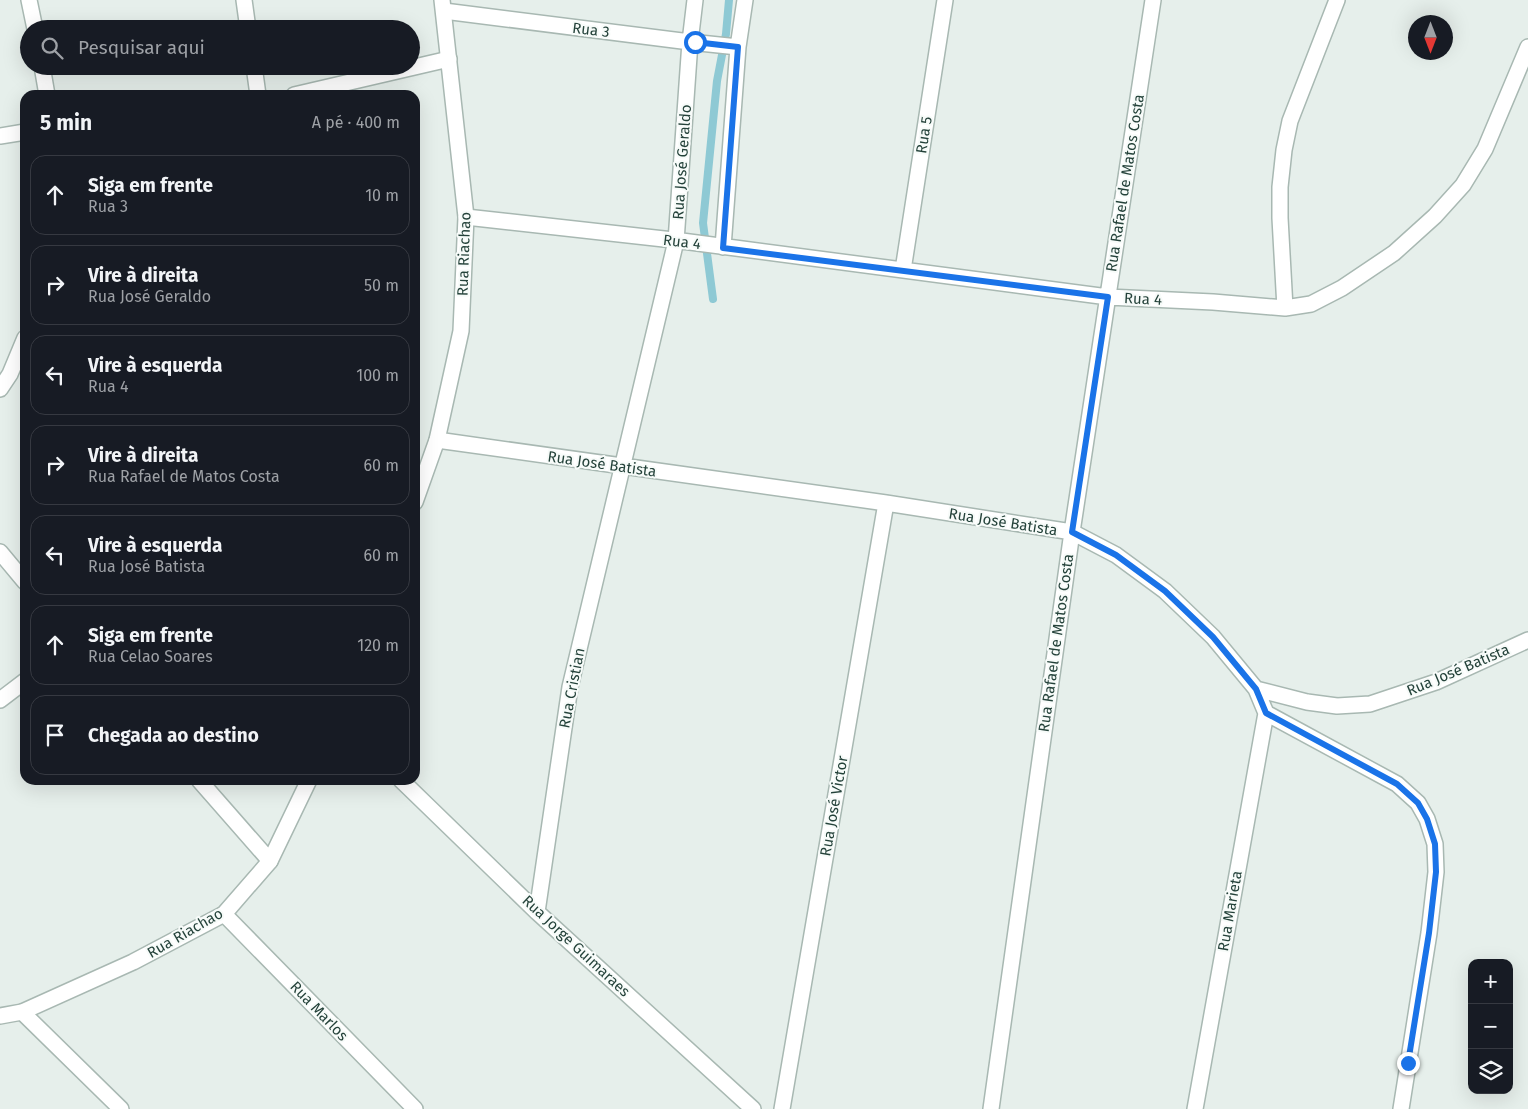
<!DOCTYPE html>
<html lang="pt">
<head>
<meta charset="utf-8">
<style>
	body { margin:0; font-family:"Fira Sans",sans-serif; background:#242831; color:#f1f3f6 }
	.controls { position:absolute; right:15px; bottom:15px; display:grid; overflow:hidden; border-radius:10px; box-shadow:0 5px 20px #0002 }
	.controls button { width:45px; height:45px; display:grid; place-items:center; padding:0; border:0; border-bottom:1px solid #363941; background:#171b24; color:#f1f3f6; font:25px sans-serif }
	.compass { position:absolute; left:1408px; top:15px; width:45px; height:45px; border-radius:50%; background:#171b24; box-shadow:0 5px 20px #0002; rotate:180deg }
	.stop { position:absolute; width:15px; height:15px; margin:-11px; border:4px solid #1a73e8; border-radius:50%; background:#fff }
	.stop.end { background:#1a73e8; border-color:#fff; box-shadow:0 1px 5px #0008 }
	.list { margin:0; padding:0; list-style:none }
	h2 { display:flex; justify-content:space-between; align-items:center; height:65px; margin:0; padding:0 20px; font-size:21px }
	h2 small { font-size:16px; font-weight:400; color:#9ea1a6 }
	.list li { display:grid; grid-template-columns:32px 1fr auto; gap:15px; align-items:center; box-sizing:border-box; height:80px; margin:0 10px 10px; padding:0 10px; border:1px solid #363941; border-radius:15px }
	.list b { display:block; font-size:19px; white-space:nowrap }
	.list p { margin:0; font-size:16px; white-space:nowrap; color:#9ea1a6 }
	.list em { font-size:16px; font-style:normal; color:#9ea1a6 }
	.icon { flex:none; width:28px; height:28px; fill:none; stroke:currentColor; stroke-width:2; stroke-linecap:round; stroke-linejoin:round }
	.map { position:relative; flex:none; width:1528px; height:1109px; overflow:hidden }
	.search { position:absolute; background:#171b24; box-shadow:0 5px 20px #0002; left:20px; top:20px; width:400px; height:55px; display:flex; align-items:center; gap:12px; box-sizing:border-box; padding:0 18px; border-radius:28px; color:#9ea1a6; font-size:19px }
	.panel { position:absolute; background:#171b24; box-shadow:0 5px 20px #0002; left:20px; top:90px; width:400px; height:695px; border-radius:15px }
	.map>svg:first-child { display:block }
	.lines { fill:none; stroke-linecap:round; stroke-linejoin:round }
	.stream { stroke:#8ec9d4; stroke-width:8 }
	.minor-casing { stroke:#a8b8b2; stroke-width:18 }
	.tertiary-casing { stroke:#a8b8b2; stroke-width:18 }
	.minor { stroke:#fff; stroke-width:15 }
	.tertiary { stroke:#fff; stroke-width:15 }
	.route { stroke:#1a73e8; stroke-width:6 }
	.labels { text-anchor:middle; stroke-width:4; stroke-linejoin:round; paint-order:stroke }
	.street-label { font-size:15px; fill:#24423a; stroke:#f7fbf9 }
</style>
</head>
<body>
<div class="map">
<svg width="1528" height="1109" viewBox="0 0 1528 1109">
	<rect width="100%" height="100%" fill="#e6efeb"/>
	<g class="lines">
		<path class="stream" d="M713 299 703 223 717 81 726 34 729 0"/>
		<g class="minor-casing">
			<path id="minor" d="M29 0 35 29
				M244 0 248 29
				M444 11 690 42 738 47
				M42 66 47 95
				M254 66 258 95
				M294 95 449 59
				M0 136 25 132
				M466 217 682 241 1108 297 1213 302 1285 308 1311 304 1342 288 1394 253 1435 216 1463 185 1485 149 1528 47
				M723 247 738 47 745 0
				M903 270 945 0
				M1285 308 1280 218V187L1284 150 1290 121 1337 0
				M0 389 10 374 25 338
				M437 440 886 503 1072 532 1116 555 1165 591 1213 637 1256 689 1307 702 1337 706 1370 704 1436 682 1528 640
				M0 552 25 582
				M1256 689 1266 713 1397 784 1418 803 1427 819 1435 844 1436 872 1429 933 1401 1109
				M0 700 25 681
				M199 780 270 861
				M401 780 537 912 753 1109
				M537 912 570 687 676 241 690 42 695 0
				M224 914 415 1109
				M22 1012 121 1109
				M782 1109 886 503
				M991 1109 1072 532 1153 0
				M1195 1109 1266 713"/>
		</g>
		<g class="tertiary-casing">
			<path id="tertiary" d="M415 502 437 440 461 331 466 217 442 0
				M0 1016 22 1012 133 962 224 914 270 861 309 780"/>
		</g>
		<use href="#minor" class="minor"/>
		<use href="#tertiary" class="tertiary"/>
	</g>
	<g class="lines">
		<path class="route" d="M695 42 738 47 723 248 1108 297 1072 532 1116 555 1165 591 1213 637 1256 689 1266 713 1397 784 1418 803 1427 819 1435 844 1436 872 1429 933 1408 1063"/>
	</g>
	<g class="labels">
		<g class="street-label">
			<text transform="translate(591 30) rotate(7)" y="5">Rua 3</text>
			<text transform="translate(924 135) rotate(-81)" y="5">Rua 5</text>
			<text transform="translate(682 162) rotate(-86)" y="5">Rua José Geraldo</text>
			<text transform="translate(1125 183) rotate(-81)" y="5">Rua Rafael de Matos Costa</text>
			<text transform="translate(682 242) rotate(7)" y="5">Rua 4</text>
			<text transform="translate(464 254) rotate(-88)" y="5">Rua Riachao</text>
			<text transform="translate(1143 299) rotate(3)" y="5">Rua 4</text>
			<text transform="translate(602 464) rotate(8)" y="5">Rua José Batista</text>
			<text transform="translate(1003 522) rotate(9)" y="5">Rua José Batista</text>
			<text transform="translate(1056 643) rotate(-82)" y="5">Rua Rafael de Matos Costa</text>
			<text transform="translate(1458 670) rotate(-23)" y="5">Rua José Batista</text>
			<text transform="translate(572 688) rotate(-79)" y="5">Rua Cristian</text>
			<text transform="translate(834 806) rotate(-80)" y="5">Rua José Victor</text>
			<text transform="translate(1230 911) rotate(-80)" y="5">Rua Marieta</text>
			<text transform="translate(185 933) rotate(-30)" y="5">Rua Riachao</text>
			<text transform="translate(576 946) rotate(43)" y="5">Rua Jorge Guimaraes</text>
			<text transform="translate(319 1011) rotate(46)" y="5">Rua Marlos</text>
		</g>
	</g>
</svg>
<div class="controls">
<button>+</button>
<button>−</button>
<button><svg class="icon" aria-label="layers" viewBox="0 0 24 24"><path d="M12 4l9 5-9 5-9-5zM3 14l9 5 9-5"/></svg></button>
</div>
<svg class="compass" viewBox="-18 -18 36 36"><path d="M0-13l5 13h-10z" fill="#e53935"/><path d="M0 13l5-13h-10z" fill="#9ea1a6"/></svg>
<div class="stop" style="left:695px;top:42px"></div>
<div class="stop end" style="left:1408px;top:1063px"></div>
<div class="search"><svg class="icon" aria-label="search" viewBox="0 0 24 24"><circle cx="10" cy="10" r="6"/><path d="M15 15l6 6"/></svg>Pesquisar aqui</div>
<section class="panel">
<h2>5 min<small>A pé · 400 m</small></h2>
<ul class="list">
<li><svg class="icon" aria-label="ahead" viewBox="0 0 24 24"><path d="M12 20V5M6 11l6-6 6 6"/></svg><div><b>Siga em frente</b><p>Rua 3</p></div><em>10 m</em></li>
<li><svg class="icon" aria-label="right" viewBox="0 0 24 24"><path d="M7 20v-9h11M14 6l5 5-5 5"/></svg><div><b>Vire à direita</b><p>Rua José Geraldo</p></div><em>50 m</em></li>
<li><svg class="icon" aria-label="left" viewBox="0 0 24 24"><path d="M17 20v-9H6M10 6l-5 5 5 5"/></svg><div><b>Vire à esquerda</b><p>Rua 4</p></div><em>100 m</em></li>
<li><svg class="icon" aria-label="right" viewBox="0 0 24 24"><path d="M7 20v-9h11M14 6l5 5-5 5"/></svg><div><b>Vire à direita</b><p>Rua Rafael de Matos Costa</p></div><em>60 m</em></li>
<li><svg class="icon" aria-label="left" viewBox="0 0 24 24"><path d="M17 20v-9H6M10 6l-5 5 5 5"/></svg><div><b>Vire à esquerda</b><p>Rua José Batista</p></div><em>60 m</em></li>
<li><svg class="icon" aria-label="ahead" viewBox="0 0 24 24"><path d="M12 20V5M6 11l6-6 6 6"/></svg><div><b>Siga em frente</b><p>Rua Celao Soares</p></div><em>120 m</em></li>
<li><svg class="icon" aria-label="arrive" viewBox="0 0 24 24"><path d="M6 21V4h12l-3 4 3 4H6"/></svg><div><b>Chegada ao destino</b></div></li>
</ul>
</section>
</div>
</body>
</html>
